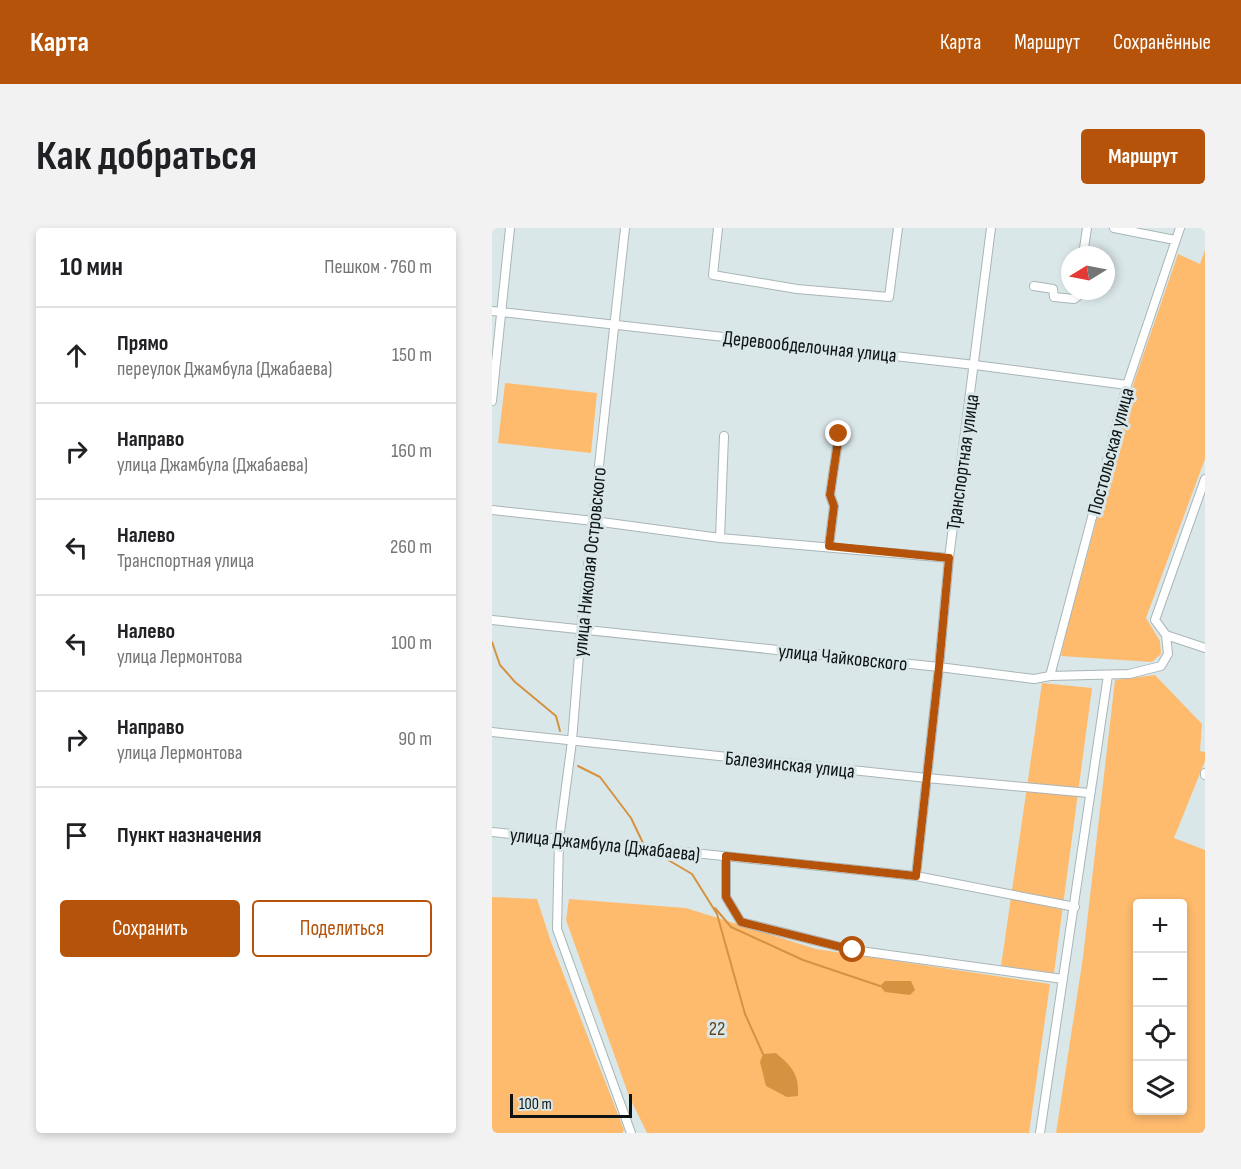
<!DOCTYPE html>
<html lang="ru">
<head>
<meta charset="utf-8">
<style>
	body { margin:0; font-family:"Sofia Sans Condensed",sans-serif; background:#f2f2f2; color:#202124 }
	.controls { position:absolute; right:18px; bottom:18px; display:grid; overflow:hidden; border-radius:6px; box-shadow:0 3px 9px #0003 }
	.controls button { width:54px; height:54px; display:grid; place-items:center; padding:0; border:0; border-bottom:2px solid #e0e0e0; background:#fff; color:#202124; font:30px sans-serif }
	.compass { position:absolute; left:569px; top:18px; width:54px; height:54px; border-radius:50%; background:#fff; box-shadow:0 3px 9px #0003; rotate:260deg }
	.scale { position:absolute; left:18px; bottom:15px; width:122px; box-sizing:border-box; padding-left:6px; border:3px solid #0e1313; border-top:0; font-size:16px; line-height:21px; white-space:nowrap; color:#0e1313; -webkit-text-stroke:4px #dae7e9; paint-order:stroke }
	.stop { position:absolute; width:18px; height:18px; margin:-14px; border:4px solid #b45309; border-radius:50%; background:#fff }
	.stop.end { background:#b45309; border-color:#fff; box-shadow:0 2px 6px #0008 }
	.list { margin:0; padding:0; list-style:none }
	h2 { display:flex; justify-content:space-between; align-items:center; height:78px; margin:0; padding:0 24px; font-size:26px }
	h2 small { font-size:20px; font-weight:400; color:#757577 }
	.list li { display:grid; grid-template-columns:39px 1fr auto; gap:18px; align-items:center; box-sizing:border-box; height:96px; padding:0 24px; border-top:2px solid #e0e0e0 }
	.list b { display:block; font-size:22px; white-space:nowrap }
	.list p { margin:0; font-size:20px; white-space:nowrap; color:#757577 }
	.list em { font-size:20px; font-style:normal; color:#757577 }
	.actions { display:flex; gap:12px; padding:18px 24px }
	.actions a { flex:1; padding:14px 0; border:2px solid #b45309; border-radius:6px; text-align:center; font-size:21px; color:#b45309 }
	.actions .main { background:#b45309; color:#fff }
	.icon { flex:none; width:33px; height:33px; fill:none; stroke:currentColor; stroke-width:2; stroke-linecap:round; stroke-linejoin:round }
	.map { position:relative; flex:none; width:713px; height:905px; overflow:hidden; border-radius:6px }
	header { display:flex; align-items:center; gap:36px; box-sizing:border-box; height:84px; padding:0 30px; background:#b45309; color:#fff }
	header strong { font-size:28px }
	nav { display:flex; gap:33px; margin-inline-start:auto; font-size:21px }
	.intro { display:flex; align-items:center; justify-content:space-between; box-sizing:border-box; height:144px; padding:0 36px }
	h1 { margin:0; font-size:42px }
	.button { padding:15px 27px; border-radius:6px; background:#b45309; color:#fff; font-size:21px; font-weight:700 }
	main { display:flex; gap:36px; padding:0 36px }
	aside { flex:1; background:#fff; border-radius:6px; box-shadow:0 3px 9px #0003 }
	.map>svg:first-child { display:block }
	.green { fill:#febb6e; fill-rule:evenodd }
	.water { fill:#d59240 }
	.lines { fill:none; stroke-linecap:round; stroke-linejoin:round }
	.stream { stroke:#d59240; stroke-width:2 }
	.minor-casing { stroke:#a9b5b7; stroke-width:10 }
	.minor { stroke:#fff; stroke-width:8 }
	.route { stroke:#b45309; stroke-width:8 }
	.labels { text-anchor:middle; stroke-width:6; stroke-linejoin:round; paint-order:stroke }
	.street-label { font-size:20px; fill:#0e1313; stroke:#dae7e9 }
	.park-label { font-size:20px; fill:#634624; stroke:#dae7e9 }
</style>
</head>
<body>
<header>
<strong>Карта</strong>
<nav><a>Карта</a><a>Маршрут</a><a>Сохранённые</a></nav>
</header>
<div class="intro"><h1>Как добраться</h1><a class="button">Маршрут</a></div>
<main>
<aside>
<h2>10 мин<small>Пешком · 760 m</small></h2>
<ul class="list">
<li><svg class="icon" aria-label="ahead" viewBox="0 0 24 24"><path d="M12 20V5M6 11l6-6 6 6"/></svg><div><b>Прямо</b><p>переулок Джамбула (Джабаева)</p></div><em>150 m</em></li>
<li><svg class="icon" aria-label="right" viewBox="0 0 24 24"><path d="M7 20v-9h11M14 6l5 5-5 5"/></svg><div><b>Направо</b><p>улица Джамбула (Джабаева)</p></div><em>160 m</em></li>
<li><svg class="icon" aria-label="left" viewBox="0 0 24 24"><path d="M17 20v-9H6M10 6l-5 5 5 5"/></svg><div><b>Налево</b><p>Транспортная улица</p></div><em>260 m</em></li>
<li><svg class="icon" aria-label="left" viewBox="0 0 24 24"><path d="M17 20v-9H6M10 6l-5 5 5 5"/></svg><div><b>Налево</b><p>улица Лермонтова</p></div><em>100 m</em></li>
<li><svg class="icon" aria-label="right" viewBox="0 0 24 24"><path d="M7 20v-9h11M14 6l5 5-5 5"/></svg><div><b>Направо</b><p>улица Лермонтова</p></div><em>90 m</em></li>
<li><svg class="icon" aria-label="arrive" viewBox="0 0 24 24"><path d="M6 21V4h12l-3 4 3 4H6"/></svg><div><b>Пункт назначения</b></div></li>
</ul>
<div class="actions"><a class="main">Сохранить</a><a>Поделиться</a></div>
</aside>
<div class="map">
<svg width="713" height="905" viewBox="0 0 713 905">
	<rect width="100%" height="100%" fill="#dae7e9"/>
	<path class="green" d="M713 22V231L654 390 668 413 669 426 660 434 569 428 574 405 643 151 686 26 708 36Z
		M13 155 105 165 99 225 6 215Z
		M663 447 710 496 708 523 713 524V533L682 610 713 622V905H564L591 729 623 452ZM646 676H690V882H646Z
		M550 455 600 460 562 745 509 738Z
		M0 669 45 671 59 714 132 902 130 905H0Z
		M77 671 194 680 324 721 558 756 537 905H155L137 868 74 692Z"/>
	<path class="water" d="M393 753H419L423 762 418 767 393 764 388 758Z
		M284 825C300 839 307 845 306 868L295 869 274 858 268 834 271 826Z"/>
	<g class="lines">
		<path class="stream" d="M0 414 8 437 23 454 64 488 68 503
			M86 538 108 549 139 590 151 615
			M166 626 200 646 225 686 253 786 271 826
			M223 680 239 699 311 732 388 758"/>
		<g class="minor-casing">
			<path id="minor" d="M133 0 89 402 80 513 67 612 65 701 139 905
				M226 0 221 47 305 61 397 69 406 0
				M622 0 683 12
				M591 27 595 0
				M542 58 561 61 562 69 582 71 586 68 587 63
				M0 83 483 137 635 157
				M0 173 18 0
				M713 251 663 392 674 407 713 420
				M0 282 102 293 228 310 457 330
				M228 310 232 208
				M337 318 342 278 338 267 347 206
				M0 392 447 439 542 451 558 448 637 446 669 438 676 426 674 407
				M558 448 635 157 688 0
				M0 504 435 550 597 565
				M713 545V547
				M0 604 424 648 583 679
				M234 629V669L249 694 361 722 571 751
				M424 648 447 439 457 330 499 0
				M548 905 616 447"/>
		</g>
		<use href="#minor" class="minor"/>
	</g>
	<g class="lines">
		<path class="route" d="M347 206 338 267 342 278 337 318 457 330 447 439 424 648 234 628V669L249 694 361 722"/>
	</g>
	<g class="labels">
		<g class="street-label">
			<text transform="translate(318 118) rotate(6)" y="7">Деревообделочная улица</text>
			<text transform="translate(618 223) rotate(-75)" y="7">Постольская улица</text>
			<text transform="translate(470 234) rotate(-82)" y="7">Транспортная улица</text>
			<text transform="translate(97 334) rotate(-84)" y="7">улица Николая Островского</text>
			<text transform="translate(351 429) rotate(6)" y="7">улица Чайковского</text>
			<text transform="translate(298 536) rotate(6)" y="7">Балезинская улица</text>
			<text transform="translate(113 616) rotate(6)" y="7">улица Джамбула (Джабаева)</text>
		</g>
		<g class="park-label">
			<text x="225" y="807">22</text>
		</g>
	</g>
</svg>
<div class="controls">
<button>+</button>
<button>−</button>
<button><svg class="icon" aria-label="locate" viewBox="0 0 24 24"><circle cx="12" cy="12" r="6"/><path d="M12 2v4M12 18v4M2 12h4M18 12h4"/></svg></button>
<button><svg class="icon" aria-label="layers" viewBox="0 0 24 24"><path d="M12 4l9 5-9 5-9-5zM3 14l9 5 9-5"/></svg></button>
</div>
<svg class="compass" viewBox="-18 -18 36 36"><path d="M0-13l5 13h-10z" fill="#e53935"/><path d="M0 13l5-13h-10z" fill="#757577"/></svg>
<div class="scale">100 m</div>
<div class="stop" style="left:361px;top:722px"></div>
<div class="stop end" style="left:347px;top:206px"></div>
</div>
</main>
</body>
</html>
